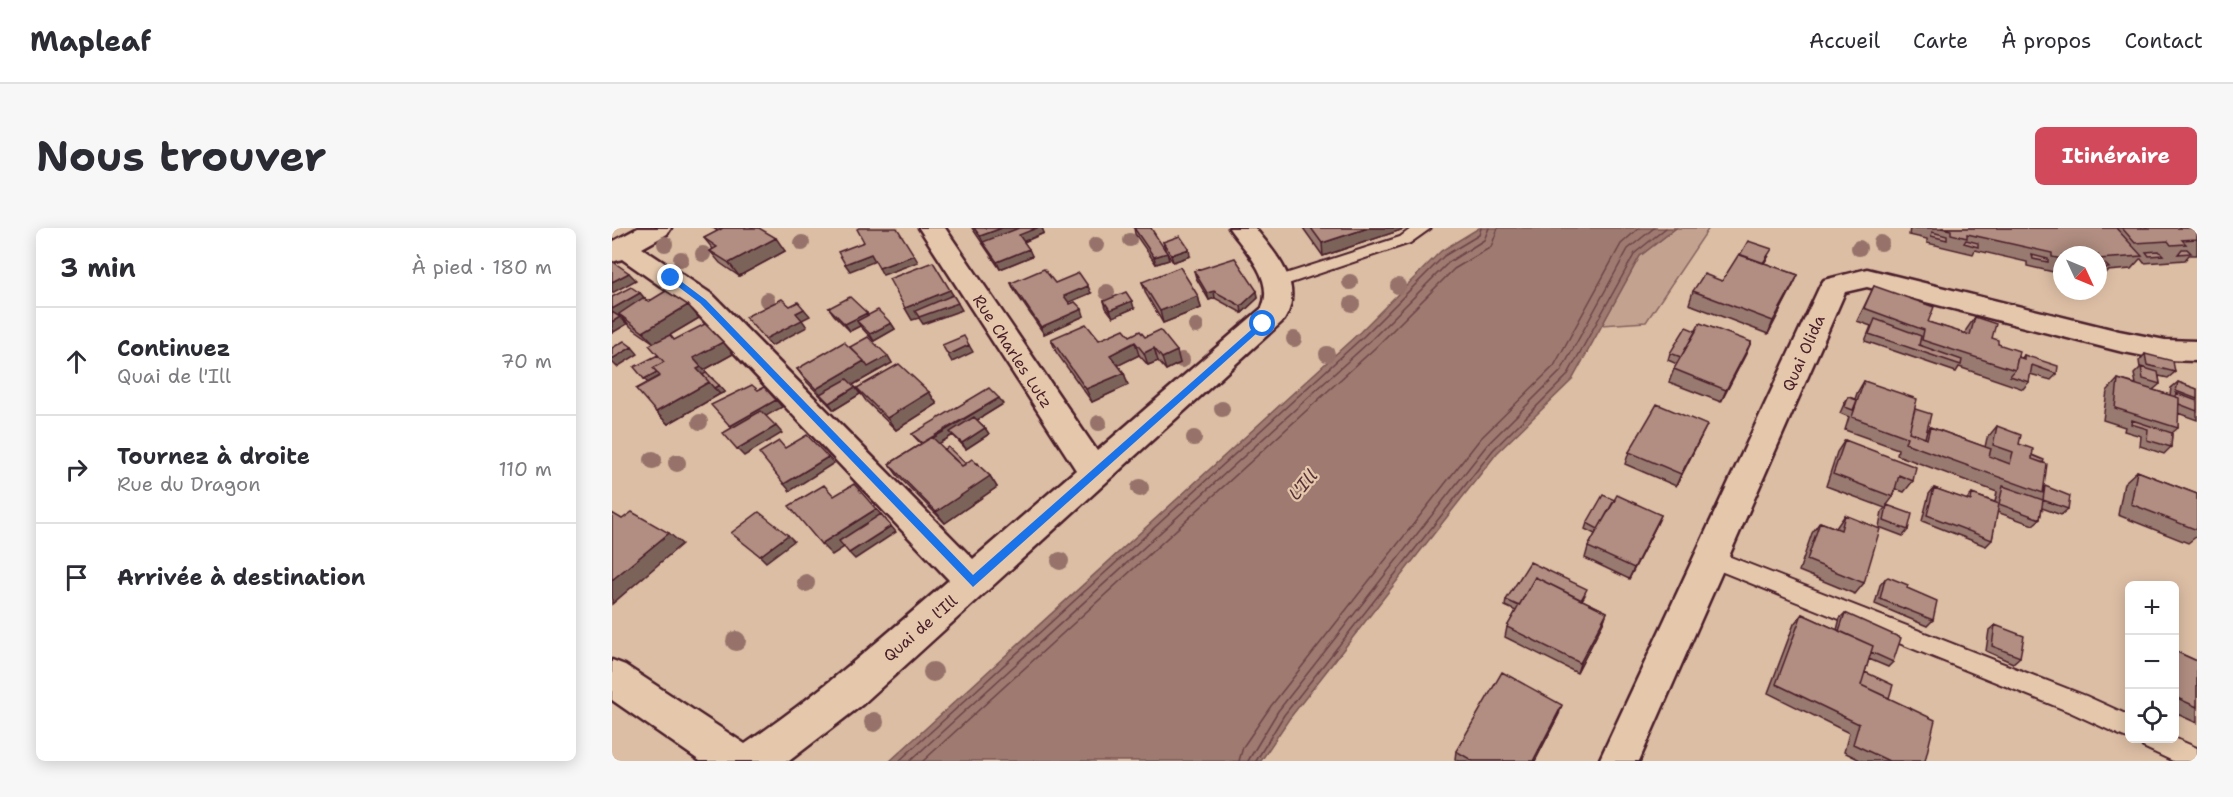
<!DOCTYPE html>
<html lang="fr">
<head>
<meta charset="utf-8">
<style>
	body { margin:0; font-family:"Shantell Sans",sans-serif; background:#f7f7f7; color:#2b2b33 }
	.controls { position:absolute; right:18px; bottom:18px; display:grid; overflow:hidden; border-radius:9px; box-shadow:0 3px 15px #0003 }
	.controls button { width:54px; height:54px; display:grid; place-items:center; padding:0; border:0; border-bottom:2px solid #e1e1e2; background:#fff; color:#2b2b33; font:30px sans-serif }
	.compass { position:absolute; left:1441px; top:18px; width:54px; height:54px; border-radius:50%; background:#fff; box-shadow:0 3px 15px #0003; rotate:134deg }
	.stop { position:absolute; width:18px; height:18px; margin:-14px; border:4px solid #1a73e8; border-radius:50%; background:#fff }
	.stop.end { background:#1a73e8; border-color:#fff; box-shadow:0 2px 6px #0008 }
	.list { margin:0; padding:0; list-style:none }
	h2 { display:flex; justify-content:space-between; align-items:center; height:78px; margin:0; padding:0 24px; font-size:26px }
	h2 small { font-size:20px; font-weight:400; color:#7c7c81 }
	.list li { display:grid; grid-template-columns:39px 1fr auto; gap:18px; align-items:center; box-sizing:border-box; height:108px; padding:0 24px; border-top:2px solid #e1e1e2 }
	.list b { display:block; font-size:22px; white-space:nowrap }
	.list p { margin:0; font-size:20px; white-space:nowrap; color:#7c7c81 }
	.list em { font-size:20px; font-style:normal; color:#7c7c81 }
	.icon { flex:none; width:33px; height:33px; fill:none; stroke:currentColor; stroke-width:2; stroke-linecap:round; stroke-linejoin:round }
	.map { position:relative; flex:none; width:1585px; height:533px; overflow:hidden; border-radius:9px }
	header { display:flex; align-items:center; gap:36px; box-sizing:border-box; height:84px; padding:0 30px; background:#fff; border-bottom:2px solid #e1e1e2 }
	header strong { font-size:28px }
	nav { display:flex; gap:33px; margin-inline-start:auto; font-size:21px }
	.intro { display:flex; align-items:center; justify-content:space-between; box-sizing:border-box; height:144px; padding:0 36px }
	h1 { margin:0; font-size:42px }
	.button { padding:15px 27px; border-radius:9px; background:#d1495b; color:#fff; font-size:21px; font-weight:700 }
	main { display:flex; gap:36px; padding:0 36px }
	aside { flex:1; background:#fff; border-radius:9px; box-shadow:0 3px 15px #0003 }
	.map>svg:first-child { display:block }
	.green { fill:#c3a390; stroke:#86615e; stroke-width:1.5 }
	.water { fill:#9e7a70; stroke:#7c5654; stroke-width:1.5 }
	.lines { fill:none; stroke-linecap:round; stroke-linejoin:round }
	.shore { stroke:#6c4347; stroke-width:1.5 }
	.lane-casing { stroke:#4a1f2b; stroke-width:4 }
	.street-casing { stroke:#4a1f2b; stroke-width:5 }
	.lane { fill:#e5c8ac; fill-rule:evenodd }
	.street { fill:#e5c8ac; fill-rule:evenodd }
	.tree { fill:#96726a }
	.wall { fill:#987a6f; stroke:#4a1f2b; stroke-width:1.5 }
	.shaded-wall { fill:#7c635a; stroke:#4a1f2b; stroke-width:1.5 }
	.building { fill:#b18e81; stroke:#4a1f2b; stroke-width:1.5 }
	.route { fill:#1a73e8 }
	.labels { text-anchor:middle; stroke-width:4.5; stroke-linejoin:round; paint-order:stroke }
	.street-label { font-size:16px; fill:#4a1f2b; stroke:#e5c8ac }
	.water-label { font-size:18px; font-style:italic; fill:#5b3139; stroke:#e5c8ac }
</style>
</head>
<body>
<header>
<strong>Mapleaf</strong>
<nav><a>Accueil</a><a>Carte</a><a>À propos</a><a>Contact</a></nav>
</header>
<div class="intro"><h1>Nous trouver</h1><a class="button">Itinéraire</a></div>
<main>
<aside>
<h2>3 min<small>À pied · 180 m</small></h2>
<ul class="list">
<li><svg class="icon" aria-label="ahead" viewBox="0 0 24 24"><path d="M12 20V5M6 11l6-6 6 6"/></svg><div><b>Continuez</b><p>Quai de l'Ill</p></div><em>70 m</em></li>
<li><svg class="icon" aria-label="right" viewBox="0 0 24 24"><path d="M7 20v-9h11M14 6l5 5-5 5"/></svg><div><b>Tournez à droite</b><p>Rue du Dragon</p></div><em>110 m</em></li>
<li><svg class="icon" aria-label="arrive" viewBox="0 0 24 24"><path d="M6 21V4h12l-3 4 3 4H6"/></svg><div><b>Arrivée à destination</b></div></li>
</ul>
</aside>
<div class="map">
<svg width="1585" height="533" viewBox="0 0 1585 533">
	<rect width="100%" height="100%" fill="#dcbea4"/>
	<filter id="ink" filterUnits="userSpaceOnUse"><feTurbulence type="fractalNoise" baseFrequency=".0167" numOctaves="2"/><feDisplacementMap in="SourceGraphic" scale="12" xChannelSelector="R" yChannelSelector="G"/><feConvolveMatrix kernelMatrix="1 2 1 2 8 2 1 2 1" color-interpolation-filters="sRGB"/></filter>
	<g filter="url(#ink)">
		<path class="green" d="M1064 0H1097L1034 94 990 97 1028 28Z"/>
		<path class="water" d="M867 0H1064L1028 28 960 152 885 225 677 491 649 533H278L748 104 829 23Z"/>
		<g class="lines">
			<path class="shore" d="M287 533 752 108 832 28 867 7 869 0
				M298 533 757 114 837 34 872 12 877 0
				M311 533 763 120 842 41 879 19 886 0
				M627 533 631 519 659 478 868 211 942 138 1009 16 1027 0
				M636 533 666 483 875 217 949 143 1016 21 1042 0
				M644 533 672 487 881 222 955 148 1023 25 1054 0"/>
			<g class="lane-casing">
				<path id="lane" d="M800 0H819L798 15 667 59 659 54 661 50 788 9Z
					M1098 321 1474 468 1518 488V511H1520H1518L1510 508 1458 484 1091 336 1088 330 1091 324Z
					M1562 510 1585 520V533H1561L1531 519 1527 511Z"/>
			</g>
			<g class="street-casing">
				<path id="street" d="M26 0H59L55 6 30 20 101 67 361 331 464 242 307 0H333L485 223 650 80C663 50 632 22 617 0H643C665 28 693 57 672 92L251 476 177 533H88L0 472V432L13 437 133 516C206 467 270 410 337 352L81 81 10 31 0 34V14Z
					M1255 41 1507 103 1553 112 1585 113V133L1553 132 1507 123 1255 59 1233 64 1027 533H987L1208 58 1212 52Z"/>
			</g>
			<use href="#lane" class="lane"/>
			<use href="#street" class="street"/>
		</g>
		<g class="tree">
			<circle cx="518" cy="12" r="7"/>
			<circle cx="190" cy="15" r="8"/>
			<circle cx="1269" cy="15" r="8"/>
			<circle cx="53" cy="16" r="8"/>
			<circle cx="484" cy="17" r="8"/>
			<circle cx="1247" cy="20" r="8"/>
			<circle cx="91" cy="26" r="8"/>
			<circle cx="69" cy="31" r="8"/>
			<circle cx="738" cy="54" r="8"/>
			<circle cx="786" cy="58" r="8"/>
			<circle cx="495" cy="64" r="8"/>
			<circle cx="155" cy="72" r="8"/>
			<circle cx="740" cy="76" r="8"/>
			<circle cx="584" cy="98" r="8"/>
			<circle cx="682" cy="111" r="8"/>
			<circle cx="715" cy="126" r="8"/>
			<circle cx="570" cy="132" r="8"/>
			<circle cx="610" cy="181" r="8"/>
			<circle cx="88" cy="194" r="8"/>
			<circle cx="487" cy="195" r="8"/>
			<circle cx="582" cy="210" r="8"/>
			<circle cx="41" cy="232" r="9"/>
			<circle cx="65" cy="235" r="9"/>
			<circle cx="528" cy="260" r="9"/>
			<circle cx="448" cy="333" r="9"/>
			<circle cx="194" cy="355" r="9"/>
			<circle cx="124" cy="413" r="10"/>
			<circle cx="321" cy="444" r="10"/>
			<circle cx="262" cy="494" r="10"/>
		</g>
		<path class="wall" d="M101 0H147L173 23 127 48 108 35 98 23 101 21 92 10 106 3Z
			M360 0H430L432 5 412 14 420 28 388 41Z
			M522 0 553 21 551 14 578 28 561 34 555 25 557 32 544 36 523 6Z
			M691 0H792V1L711 28Z
			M1298 0H1585V27H1577L1573 32 1532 35 1529 31H1528L1519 41 1495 43 1491 47H1486V27H1450V46L1415 38V34L1363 22 1361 26 1315 15V11L1297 7Z
			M1157 28 1152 35 1186 47 1156 106 1077 76 1081 63 1110 53Z
			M582 43 645 63 646 70 630 85 603 70 597 72 584 50Z
			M530 54 586 68 589 80 551 95 534 66Z
			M399 55H443L479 65 457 74 472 88 432 106 402 62Z
			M1262 58 1316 94 1353 106 1354 102 1363 89 1380 110 1386 116 1406 129 1410 130 1412 127 1445 146 1439 152 1418 146 1417 154 1411 161 1347 139 1344 144 1253 113 1259 98 1245 93Z
			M28 65 36 74 76 77 87 90 58 107 62 112 121 126 92 142 113 164 108 166 107 165 108 166 56 196 44 184 36 155 46 127 42 115 19 99 8 87 6 88 15 96 0 105V69Z
			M492 73 522 80 501 89 494 80Z
			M217 80 256 87 279 95 283 101 262 113 248 98 238 103 222 87Z
			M1084 103 1139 114 1109 174 1057 154 1062 141 1065 136 1056 132 1058 125Z
			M518 108 533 109 568 135 554 142 546 133 536 137 527 127 506 137 512 145 516 157 480 174 444 124 439 111 487 112Z
			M1533 126 1563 144 1556 150 1547 148 1548 156 1541 162 1558 167 1559 160 1566 154 1585 161V192L1566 185V200L1560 205 1559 219 1552 226 1528 218 1529 208 1512 203 1513 199 1491 192 1495 163 1506 151 1524 156 1522 146 1528 140 1527 133Z
			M276 128 280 135 241 157 248 166 222 182 194 153 185 141Z
			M1252 153 1303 181 1314 205 1318 199 1373 219 1375 210 1385 198 1420 227 1431 235 1432 259 1456 281 1449 287 1430 280 1428 291 1421 297 1385 284 1380 312 1374 318 1310 293 1317 266 1322 260 1354 272 1360 266 1383 274 1385 264 1285 227 1286 221 1233 202 1237 189 1228 185 1232 176 1236 169 1243 171 1245 165Z
			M245 160 317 164 325 176 284 202 254 173Z
			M391 176 365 192 373 200 377 206 354 221 341 207 326 216 332 222 354 236 366 235 369 240 378 248 385 259 333 295 286 248 277 236 309 216 300 206Z
			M1089 209 1064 258 1013 236 1017 224Z
			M1233 212 1301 253 1292 264 1284 261 1281 269 1275 277 1296 302 1291 308 1267 299 1270 283 1273 280 1214 258 1225 224Z
			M1525 243 1585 266V308L1576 315 1506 287 1512 255Z
			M1003 272 1049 287 1044 298 1017 351 973 330 976 319 983 306 973 301 975 295Z
			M1233 287 1252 355 1243 366 1187 343 1200 305 1208 294 1224 300Z
			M1273 351 1295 360 1321 392 1315 398 1263 376 1268 357Z
			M973 367 970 372 995 384 991 395 965 445 893 409 895 399 904 383 893 378 894 372Z
			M1233 385 1281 434 1276 439 1257 431 1253 444 1277 470 1313 533H1250L1232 524 1237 505 1156 465 1182 396 1190 386 1225 402 1228 390Z
			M1383 397 1408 429 1401 435 1374 423 1377 402Z
			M1563 423 1585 433V495L1563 485Z
			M947 486 923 533H846L843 531 844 523Z"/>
		<path class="shaded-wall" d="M390 0H430L432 5 410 14H371L368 8Z
			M756 0H792V1L711 28 710 15Z
			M164 10 173 23 127 48 117 35Z
			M417 21 420 28 388 41 385 34Z
			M577 21 578 28 561 34 559 27Z
			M555 25 557 32 544 36 542 29Z
			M259 26 264 33 238 43 233 36Z
			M302 27 306 34 271 47 267 40Z
			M17 45 24 52 0 65V54Z
			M1186 47 1180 60 1156 106 1161 93Z
			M476 58 479 65 455 75 452 68Z
			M338 62 350 82 311 96 307 90 300 92 293 80Z
			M602 63 603 70 597 72 595 65Z
			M645 63 646 70 630 85 629 78Z
			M28 65 34 72 4 89 0 84V81Z
			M586 68 589 80 551 95 548 83Z
			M520 73 522 80 501 89 498 82Z
			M76 77 87 90 43 116 31 104Z
			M192 81 198 88 190 92 195 99 159 118 153 111 184 85Z
			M470 81 472 88 432 106 429 99Z
			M255 85 259 92 245 93 248 98 238 103 233 96Z
			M8 89 15 96 0 105V94Z
			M279 95 283 101 262 113 258 106Z
			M111 114 121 126 92 142 81 130Z
			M523 114 527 127 503 139 498 127Z
			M1139 114 1134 126 1109 174 1114 162Z
			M357 117 361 124 340 134 336 127Z
			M20 119 26 126 5 139 0 134V131Z
			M542 120 546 133 536 137 532 125Z
			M565 123 568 135 554 142 550 130Z
			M276 128 280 135 214 172 204 161 252 133Z
			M56 138 63 145 39 158 32 151Z
			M89 139 101 151 97 154 85 141Z
			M512 145 516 157 480 174 474 161Z
			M97 154 108 166 56 196 44 184Z
			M107 157 113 164 108 166 102 160Z
			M243 159 248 166 222 182 217 175Z
			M317 164 325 176 284 202 275 190Z
			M387 170 391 176 341 207 338 204 341 207 315 223 311 216Z
			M164 172 170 179 124 205 118 198Z
			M1095 197 1089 209 1064 258 1069 246Z
			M164 198 170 205 132 228 125 221Z
			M373 200 377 206 354 221 350 215Z
			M216 229 222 235 178 263 172 256Z
			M378 248 385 259 333 295 324 284Z
			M264 281 274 292 220 327 209 316Z
			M1049 287 1044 298 1017 351 1022 340Z
			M279 298 284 304 243 331 237 325Z
			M57 305 70 316 0 376V352Z
			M176 307 182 313 154 334 148 328Z
			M995 384 991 395 965 445 968 435Z
			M950 477 947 486 923 533H921Z"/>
		<path class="building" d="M111 0H147L164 10 117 35 98 23 105 19 92 10Z
			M247 0H285L302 27 267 40 259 26 233 36 226 24 252 14 245 1Z
			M362 0H390L368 8Z
			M407 0H425L407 7 417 21 385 34 371 14Z
			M522 0H539L555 25 542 29Z
			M699 0H756L710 15Z
			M1329 0H1504L1530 28 1486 31V27H1450V31L1440 29V25L1355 6V10L1339 6V2Z
			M1510 0H1585V11L1570 12 1574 16 1559 17 1556 13 1523 15Z
			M1320 4 1335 8V12L1319 8Z
			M568 8 577 21 559 27 551 14Z
			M1354 12 1366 15V19L1352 15Z
			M1136 13 1160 21 1151 35 1128 27Z
			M1570 21H1575L1579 25 1566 26Z
			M1547 23 1551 27 1537 28 1534 24Z
			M1127 26 1186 47 1161 93 1081 63 1092 46 1110 53Z
			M1420 27 1436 31V34L1421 31Z
			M623 30 645 63 629 78 602 63 595 65 582 43Z
			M0 33 17 45 0 54Z
			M321 34 338 62 293 80 277 51Z
			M1486 36H1493L1497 40 1486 41Z
			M568 39 586 68 548 83 530 54Z
			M432 41 443 55 467 45 476 58 452 68 458 76 463 74 470 81 429 99 399 55Z
			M1262 58 1322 79 1316 94 1358 107 1363 89 1384 96 1380 110 1386 112V116L1407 123 1403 142 1310 112 1312 102 1252 80Z
			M19 59 28 65 0 81V69Z
			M54 63 76 77 31 104 7 86 31 70 36 74Z
			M514 64 520 73 498 82 492 73Z
			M341 67 346 75 307 89 303 83Z
			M238 69 255 85 233 96 217 80Z
			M170 71 178 78 186 74 192 81 184 85 190 92 153 111 133 89Z
			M266 82 279 95 258 106 245 93Z
			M0 84 8 89 0 94Z
			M1263 91 1309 108 1307 117 1350 132 1349 137 1257 106Z
			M1088 95 1139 114 1114 162 1062 141Z
			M93 96 111 114 81 130 89 139 85 141 97 154 44 184 24 161 48 148 41 140 52 134 37 117 58 107 62 112Z
			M474 96 487 112 512 101 518 108 528 103 533 109 548 102 565 123 550 130 542 120 532 125 523 114 498 127 512 145 474 161 439 111Z
			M1074 99 1084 103 1069 129 1058 125Z
			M352 108 357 117 336 127 330 117Z
			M256 109 276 128 256 139 252 133 238 119Z
			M12 113 20 119 0 131V120Z
			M232 114 252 133 204 161 185 141Z
			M1533 126 1561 133 1563 144 1535 137Z
			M46 127 52 134 41 140 45 144 32 151 22 139Z
			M1412 127 1446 138 1445 146 1420 137 1417 154 1398 148 1403 142 1406 129 1412 131Z
			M287 136 317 164 275 190 245 160Z
			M1529 139 1546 144 1548 156 1531 151Z
			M94 145 107 157 102 160 91 147Z
			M235 151 243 159 217 175 208 166Z
			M1506 151 1567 170 1566 200 1503 180Z
			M1252 153 1305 171 1297 204 1315 211 1318 199 1379 221 1377 228 1398 236 1401 224 1381 217 1385 198 1409 207 1407 216 1421 221 1420 231 1435 236 1431 265 1293 215 1295 209 1240 189Z
			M1566 154 1585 161V171L1564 163Z
			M140 157 146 162 152 159 164 172 118 198 99 177Z
			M377 160 387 170 310 215 300 206Z
			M1564 165 1585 173V183L1567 176V170L1564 169Z
			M1236 169 1245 172 1241 182 1233 179Z
			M1045 176 1095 197 1069 246 1017 224Z
			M1303 181 1319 186 1313 210 1297 204Z
			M149 183 164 198 125 221 111 205Z
			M362 189 373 200 350 215 338 204Z
			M1520 192 1560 205 1559 219 1535 212 1536 201 1519 196Z
			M195 207 216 229 172 256 147 225 167 213 173 220Z
			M320 209 350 238 360 231 378 248 324 284 277 236Z
			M1233 212 1304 239 1301 253 1287 247 1281 269 1221 246Z
			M336 219 354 236 350 238 332 222Z
			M1420 227 1432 232 1431 235 1420 231Z
			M1525 243 1585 266V302L1519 276Z
			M242 256 264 281 209 316 177 278 212 257 222 268Z
			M1391 258 1431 272 1428 291 1387 276Z
			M1433 258 1458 268 1456 281 1431 272Z
			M1322 260 1359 273 1360 266 1387 276 1380 312 1315 287Z
			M991 267 1003 272 986 301 975 295Z
			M1005 267 1049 287 1022 340 976 319Z
			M1275 277 1300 286 1296 302 1272 293Z
			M20 284 57 305 0 352V285L10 291Z
			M147 284 176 307 148 328 119 305Z
			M269 286 279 298 237 325 227 313Z
			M1233 287 1268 301 1252 355 1195 332 1208 294 1229 302Z
			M918 334 975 361 969 372 923 349 907 378 894 372Z
			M923 349 995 384 968 435 895 399Z
			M1276 349 1296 357 1295 360 1325 373 1321 392 1268 371 1273 351Z
			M1233 385 1289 410 1281 434 1259 424 1261 418 1227 403Z
			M1190 386 1261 418 1249 457 1323 492 1313 533H1277L1241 516 1247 496 1164 456Z
			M1383 397 1412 408 1408 429 1380 418Z
			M1563 423 1585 433V479L1563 469Z
			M890 444 950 477 921 533H861L844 523Z
			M1253 444 1281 457 1277 470 1249 457Z"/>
	</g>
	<path class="route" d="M56 48H62L94 72 361 347 648 94 655 96 361 359 88 75 56 51Z"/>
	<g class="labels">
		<g class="street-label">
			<text transform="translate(401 123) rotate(57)" y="6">Rue Charles Lutz</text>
			<text transform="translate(1191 125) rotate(-66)" y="6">Quai Olida</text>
			<text transform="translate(308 400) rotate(-41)" y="6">Quai de l'Ill</text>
		</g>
		<g class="water-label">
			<text transform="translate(691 257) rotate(-49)" y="6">L'Ill</text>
		</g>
	</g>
</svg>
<div class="controls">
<button>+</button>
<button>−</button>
<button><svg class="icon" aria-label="locate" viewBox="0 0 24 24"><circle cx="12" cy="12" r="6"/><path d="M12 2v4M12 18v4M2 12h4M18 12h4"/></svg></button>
</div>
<svg class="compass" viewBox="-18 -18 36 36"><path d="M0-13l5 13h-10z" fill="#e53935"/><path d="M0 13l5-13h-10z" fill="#7c7c81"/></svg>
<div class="stop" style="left:651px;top:96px"></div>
<div class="stop end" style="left:59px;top:50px"></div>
</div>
</main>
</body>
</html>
